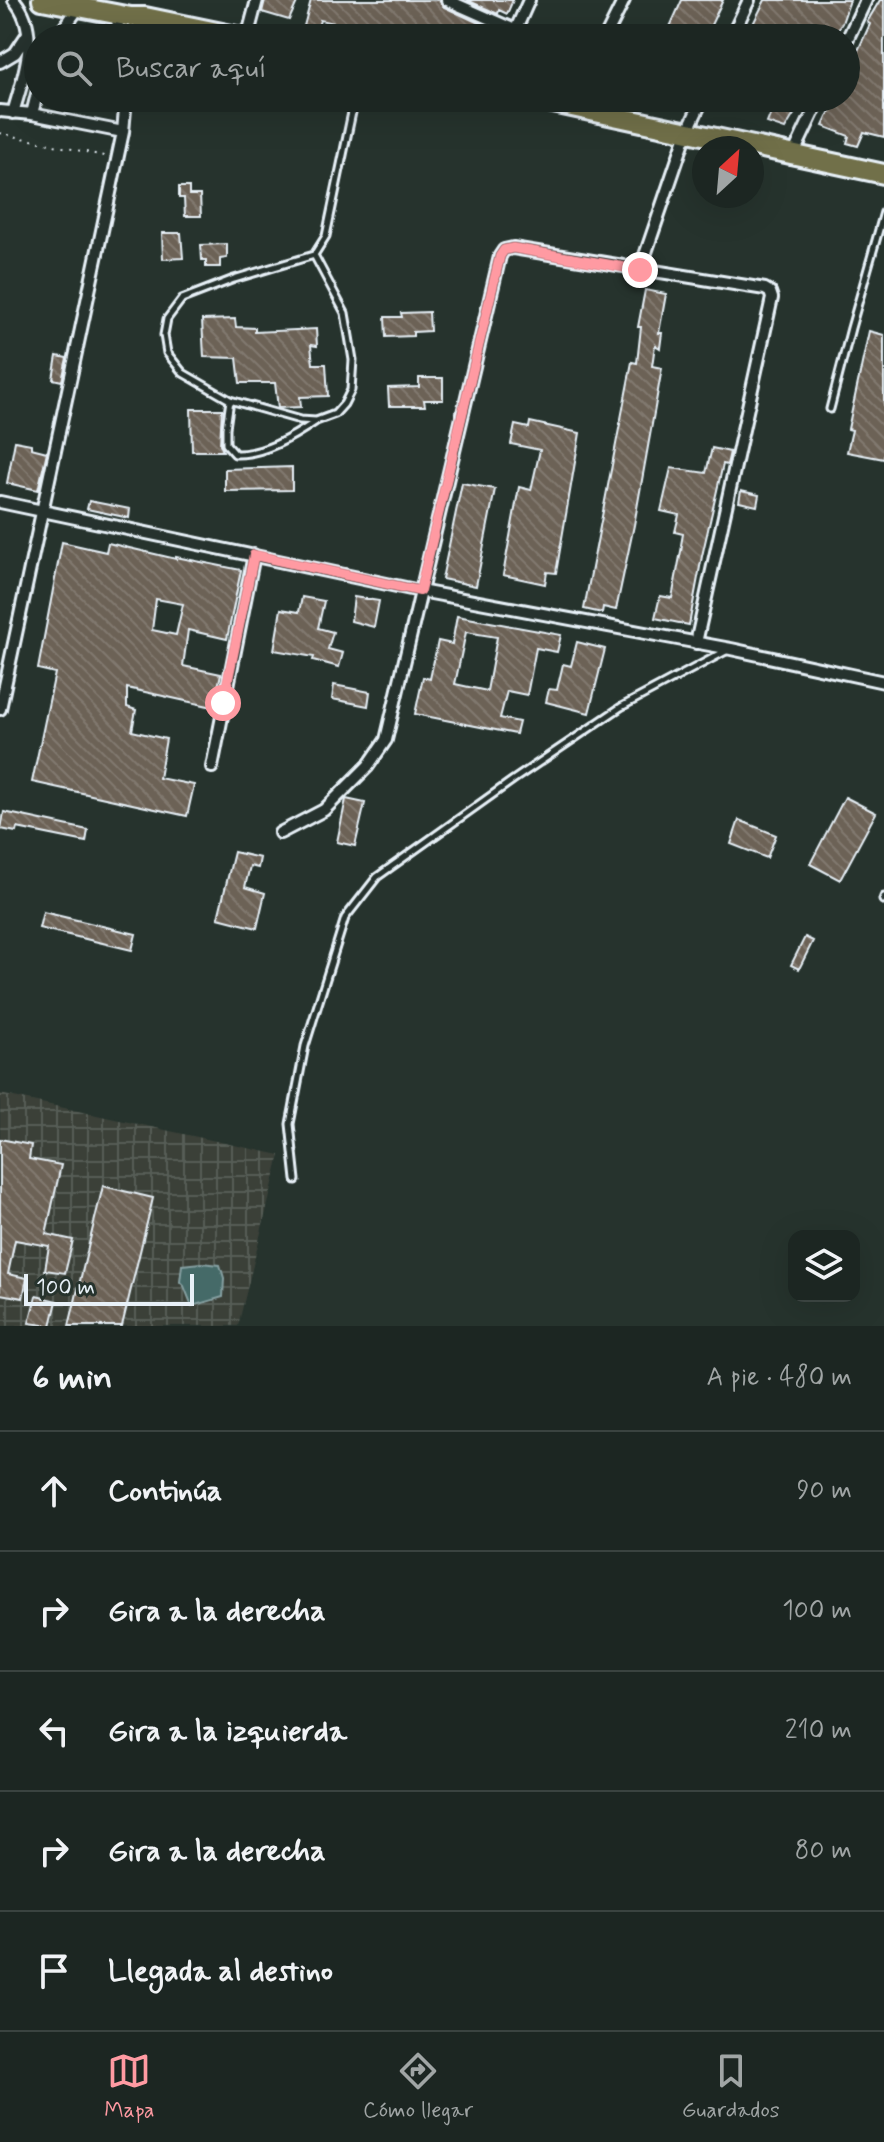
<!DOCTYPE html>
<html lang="es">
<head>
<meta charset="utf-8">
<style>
	body { margin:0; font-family:Mynerve,sans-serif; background:#252e2a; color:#f1f3f6 }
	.controls { position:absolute; right:24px; bottom:24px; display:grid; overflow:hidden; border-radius:16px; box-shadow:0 8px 32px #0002 }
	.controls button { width:72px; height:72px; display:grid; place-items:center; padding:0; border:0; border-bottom:2px solid #3a4340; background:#1c2622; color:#f1f3f6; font:40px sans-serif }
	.compass { position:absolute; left:692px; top:136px; width:72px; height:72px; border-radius:50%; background:#1c2622; box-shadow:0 8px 32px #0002; rotate:26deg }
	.scale { position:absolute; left:24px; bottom:20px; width:170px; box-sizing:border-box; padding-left:8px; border:4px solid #e8f1f8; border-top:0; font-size:22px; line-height:28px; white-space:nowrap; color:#e8f1f8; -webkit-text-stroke:6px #26332d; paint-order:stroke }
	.stop { position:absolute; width:24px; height:24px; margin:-18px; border:6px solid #ff9aa2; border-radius:50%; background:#fff }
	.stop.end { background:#ff9aa2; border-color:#fff; box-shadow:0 2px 8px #0008 }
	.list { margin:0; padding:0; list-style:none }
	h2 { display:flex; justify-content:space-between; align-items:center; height:104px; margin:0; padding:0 32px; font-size:34px }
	h2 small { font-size:26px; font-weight:400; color:#a0a5a5 }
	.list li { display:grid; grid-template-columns:52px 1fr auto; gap:24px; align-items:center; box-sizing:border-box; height:120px; padding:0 32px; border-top:2px solid #3a4340 }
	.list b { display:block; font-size:30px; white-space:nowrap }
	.list em { font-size:26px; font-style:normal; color:#a0a5a5 }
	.icon { flex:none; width:44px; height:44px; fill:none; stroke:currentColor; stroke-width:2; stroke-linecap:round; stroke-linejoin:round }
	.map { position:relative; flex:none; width:884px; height:1326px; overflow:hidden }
	.search { position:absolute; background:#1c2622; box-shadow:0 8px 32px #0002; left:24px; right:24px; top:24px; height:88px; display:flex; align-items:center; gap:20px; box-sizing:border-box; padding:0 28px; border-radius:44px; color:#a0a5a5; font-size:30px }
	.sheet { height:704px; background:#1c2622 }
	nav { display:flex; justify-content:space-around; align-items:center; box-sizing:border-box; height:112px; border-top:2px solid #3a4340; background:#1c2622; font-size:22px; color:#a0a5a5 }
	nav a { display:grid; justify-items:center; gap:4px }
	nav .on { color:#ff9aa2 }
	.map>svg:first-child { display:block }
	.industrial { fill:url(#industrial-grid) }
	.water { fill:#456a68; stroke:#86a0a2; stroke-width:2 }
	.building { fill:url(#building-back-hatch); stroke:#e8f1f8; stroke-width:2; fill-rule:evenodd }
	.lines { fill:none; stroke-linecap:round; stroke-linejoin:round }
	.lane-casing { stroke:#e8f1f8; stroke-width:11 }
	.street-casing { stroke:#e8f1f8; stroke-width:16 }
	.highway-casing { stroke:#e8f1f8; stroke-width:24 }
	.path { stroke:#e8f1f8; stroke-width:2; stroke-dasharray:2 6; stroke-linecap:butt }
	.lane { stroke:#26332d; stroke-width:5 }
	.street { stroke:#26332d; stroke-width:10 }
	.highway { stroke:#71704a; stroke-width:18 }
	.route { stroke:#ff9aa2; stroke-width:10 }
</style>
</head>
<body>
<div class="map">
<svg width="884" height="1326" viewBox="0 0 884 1326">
	<defs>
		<pattern id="industrial-grid" width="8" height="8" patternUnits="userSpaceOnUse" patternTransform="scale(2)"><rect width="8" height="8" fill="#3b4139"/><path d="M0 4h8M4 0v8" fill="none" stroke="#575d56"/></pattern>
		<pattern id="building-back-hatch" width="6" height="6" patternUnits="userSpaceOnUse" patternTransform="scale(2)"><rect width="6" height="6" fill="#6c6256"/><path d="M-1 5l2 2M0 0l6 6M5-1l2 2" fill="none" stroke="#81796f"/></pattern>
	</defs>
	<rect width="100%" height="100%" fill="#26332d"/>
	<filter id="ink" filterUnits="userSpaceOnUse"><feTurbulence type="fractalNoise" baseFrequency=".0125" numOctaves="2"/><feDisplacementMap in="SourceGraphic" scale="16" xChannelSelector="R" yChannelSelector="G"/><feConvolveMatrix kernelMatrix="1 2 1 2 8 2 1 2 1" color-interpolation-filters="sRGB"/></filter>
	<g filter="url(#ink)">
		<path class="industrial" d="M0 1094 280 1155 238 1326H0Z"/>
		<path class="water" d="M201 1263 220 1265 224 1278 223 1297 192 1306 184 1286 180 1282 182 1265Z"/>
		<path class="building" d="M265 0H298L289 20 262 12Z
			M311 0H439L444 7 494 30 491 38H394L387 36 386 38H372L375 32 320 20 317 30 304 26Z
			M467 0H513L507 14 499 10 498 14Z
			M682 0H723L710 27 702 38H665Z
			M765 0H850L842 23 832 38H746Z
			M880 0H884V137L864 132 858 146 847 143 849 136 823 126 836 98H846V77L870 24 867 22Z
			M777 98H804L785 129 767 123Z
			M179 187H189V195H200L201 216H185L184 198H179Z
			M162 233H181L183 258 163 259Z
			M227 244V258L220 259V267H206V260H202L201 245Z
			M645 290 666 294 659 333H662L660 348 655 345 652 366 662 368 634 525 616 610 603 607 602 613 584 609 632 362 637 363 641 327H638Z
			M429 312 430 331 413 332V336L386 337 385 317H402L401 313Z
			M235 319 236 327 255 328V332L316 329 317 346 311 345 313 364H326L328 396 300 397 301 407 278 408 275 383H240L237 358 204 357 202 320Z
			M869 331 884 335V459L847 452 852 430 848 429Z
			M57 356 67 358 62 381 53 379Z
			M419 378H443V400H424L425 406H389L388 388 419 387Z
			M191 409H222L220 444 223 451H192Z
			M530 422 580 433 556 573 547 572 545 584 503 575 519 487 531 490 540 450 511 444 515 425 529 428Z
			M15 441 31 444V448L47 452 38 490 7 483Z
			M712 448 730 452 727 465 723 464 702 556 689 625 655 618 660 596 672 598 682 546 681 545 683 534 675 532 679 515 661 511 671 468 706 473Z
			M292 467V490L225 491V469Z
			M462 483 495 489 476 586 442 579Z
			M741 491 759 495 757 506 739 502Z
			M89 501 130 509 129 518 87 509Z
			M62 542 106 552 108 543 176 559V557L241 570 227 639 188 630 183 666 221 674 213 707 127 688V707L136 710 132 731 166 739 159 778 194 785 187 816 32 782 55 673 38 669ZM156 599 183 604 176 635 152 630Z
			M302 597 324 601 318 628 333 632 328 649 343 653 339 667 313 660 314 657 274 650 281 609 299 612Z
			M354 597 379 601 374 627 351 621Z
			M457 616 561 635 557 652 536 648 527 695 507 691 500 718 519 722 516 734 415 714 423 677 430 679 438 641 452 644ZM466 632 497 637 487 691 455 684Z
			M577 642 605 649 589 713 546 702 549 689 557 690 563 664 571 666Z
			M334 685 370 692 368 706 332 699Z
			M845 797 876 813 840 880 810 864Z
			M346 799 365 803 355 846 337 842Z
			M4 812 88 830 86 842 17 828 16 832 1 829Z
			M739 820 776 835 767 858 731 844Z
			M234 852 260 858 258 868 250 866 245 887 265 893 257 928 218 918Z
			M43 912 136 934 132 950 39 928Z
			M805 937 813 941 799 969 791 965Z
			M0 1139 31 1145 29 1159 61 1165 46 1234 73 1240 65 1273 45 1270 49 1246 15 1240 8 1274 27 1278 23 1298 0 1294Z
			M103 1186 153 1198 122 1326H69Z
			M36 1296 57 1301 51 1326 29 1323Z"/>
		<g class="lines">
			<g class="lane-casing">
				<path id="lane" d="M314 255 345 313 353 360 351 390 344 404 335 414 316 421 300 420 230 400 183 373 167 353 164 335 167 319 182 299 234 279 314 255 326 236 355 98
					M230 400 226 428V444L235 454C263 455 293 437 315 422
					M830 409 851 328 884 212
					M883 900 884 897
					M296 1180 290 1124 305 1046 345 918 377 877 513 780 621 707 726 651"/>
			</g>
			<g class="street-casing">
				<path id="street" d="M447 0 515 30
					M116 14 120 38
					M57 38 79 7
					M247 38 257 0
					M512 38 529 0
					M605 38 624 0
					M731 38 749 0
					M846 42 866 0
					M0 62 15 53 27 35
					M0 111 32 114 123 132
					M13 113C23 77 42 32 14 0
					M32 114 38 90
					M793 155 820 98
					M640 270 687 132 703 98
					M0 502 420 591 731 649 884 682
					M0 709 123 132 126 98
					M212 767 254 555
					M280 833 324 810 368 766 386 740 500 256 504 250 513 248 765 289 770 292 772 298 696 643"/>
			</g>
			<g class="highway-casing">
				<path id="highway" d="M42 0 131 17H145L246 38
					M530 98 884 174"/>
			</g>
			<path class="path" d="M0 133 108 157"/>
			<use href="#lane" class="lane"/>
			<use href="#street" class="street"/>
			<use href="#highway" class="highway"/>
		</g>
	</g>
	<g class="lines" filter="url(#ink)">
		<path class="route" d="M223 703 254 555 420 591 500 256 504 250 513 248 640 270"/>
	</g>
</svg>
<div class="controls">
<button><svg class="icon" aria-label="layers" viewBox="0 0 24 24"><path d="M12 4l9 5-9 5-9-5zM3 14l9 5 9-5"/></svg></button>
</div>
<svg class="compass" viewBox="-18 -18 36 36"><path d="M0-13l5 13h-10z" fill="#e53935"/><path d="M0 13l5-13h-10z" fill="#a0a5a5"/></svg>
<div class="scale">100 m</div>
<div class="stop" style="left:223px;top:703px"></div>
<div class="stop end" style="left:640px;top:270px"></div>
<div class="search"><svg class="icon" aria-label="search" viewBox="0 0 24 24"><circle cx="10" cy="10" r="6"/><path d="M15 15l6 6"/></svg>Buscar aquí</div>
</div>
<section class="sheet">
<h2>6 min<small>A pie · 480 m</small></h2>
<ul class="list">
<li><svg class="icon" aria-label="ahead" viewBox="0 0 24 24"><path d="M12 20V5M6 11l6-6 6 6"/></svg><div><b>Continúa</b></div><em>90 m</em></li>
<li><svg class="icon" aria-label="right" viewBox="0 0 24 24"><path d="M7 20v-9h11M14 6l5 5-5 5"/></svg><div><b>Gira a la derecha</b></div><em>100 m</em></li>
<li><svg class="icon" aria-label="left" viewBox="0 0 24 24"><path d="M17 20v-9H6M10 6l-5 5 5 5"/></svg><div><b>Gira a la izquierda</b></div><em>210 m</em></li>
<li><svg class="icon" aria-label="right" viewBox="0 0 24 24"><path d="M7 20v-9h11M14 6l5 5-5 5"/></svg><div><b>Gira a la derecha</b></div><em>80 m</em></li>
<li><svg class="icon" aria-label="arrive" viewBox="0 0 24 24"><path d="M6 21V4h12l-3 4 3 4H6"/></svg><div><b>Llegada al destino</b></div></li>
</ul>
</section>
<nav>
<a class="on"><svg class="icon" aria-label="map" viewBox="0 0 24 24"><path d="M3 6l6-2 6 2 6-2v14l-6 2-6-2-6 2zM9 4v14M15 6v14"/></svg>Mapa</a>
<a><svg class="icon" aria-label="directions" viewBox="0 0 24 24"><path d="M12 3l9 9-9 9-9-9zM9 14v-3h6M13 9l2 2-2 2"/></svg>Cómo llegar</a>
<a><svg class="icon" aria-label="saved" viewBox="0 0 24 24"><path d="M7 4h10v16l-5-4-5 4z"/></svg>Guardados</a>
</nav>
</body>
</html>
